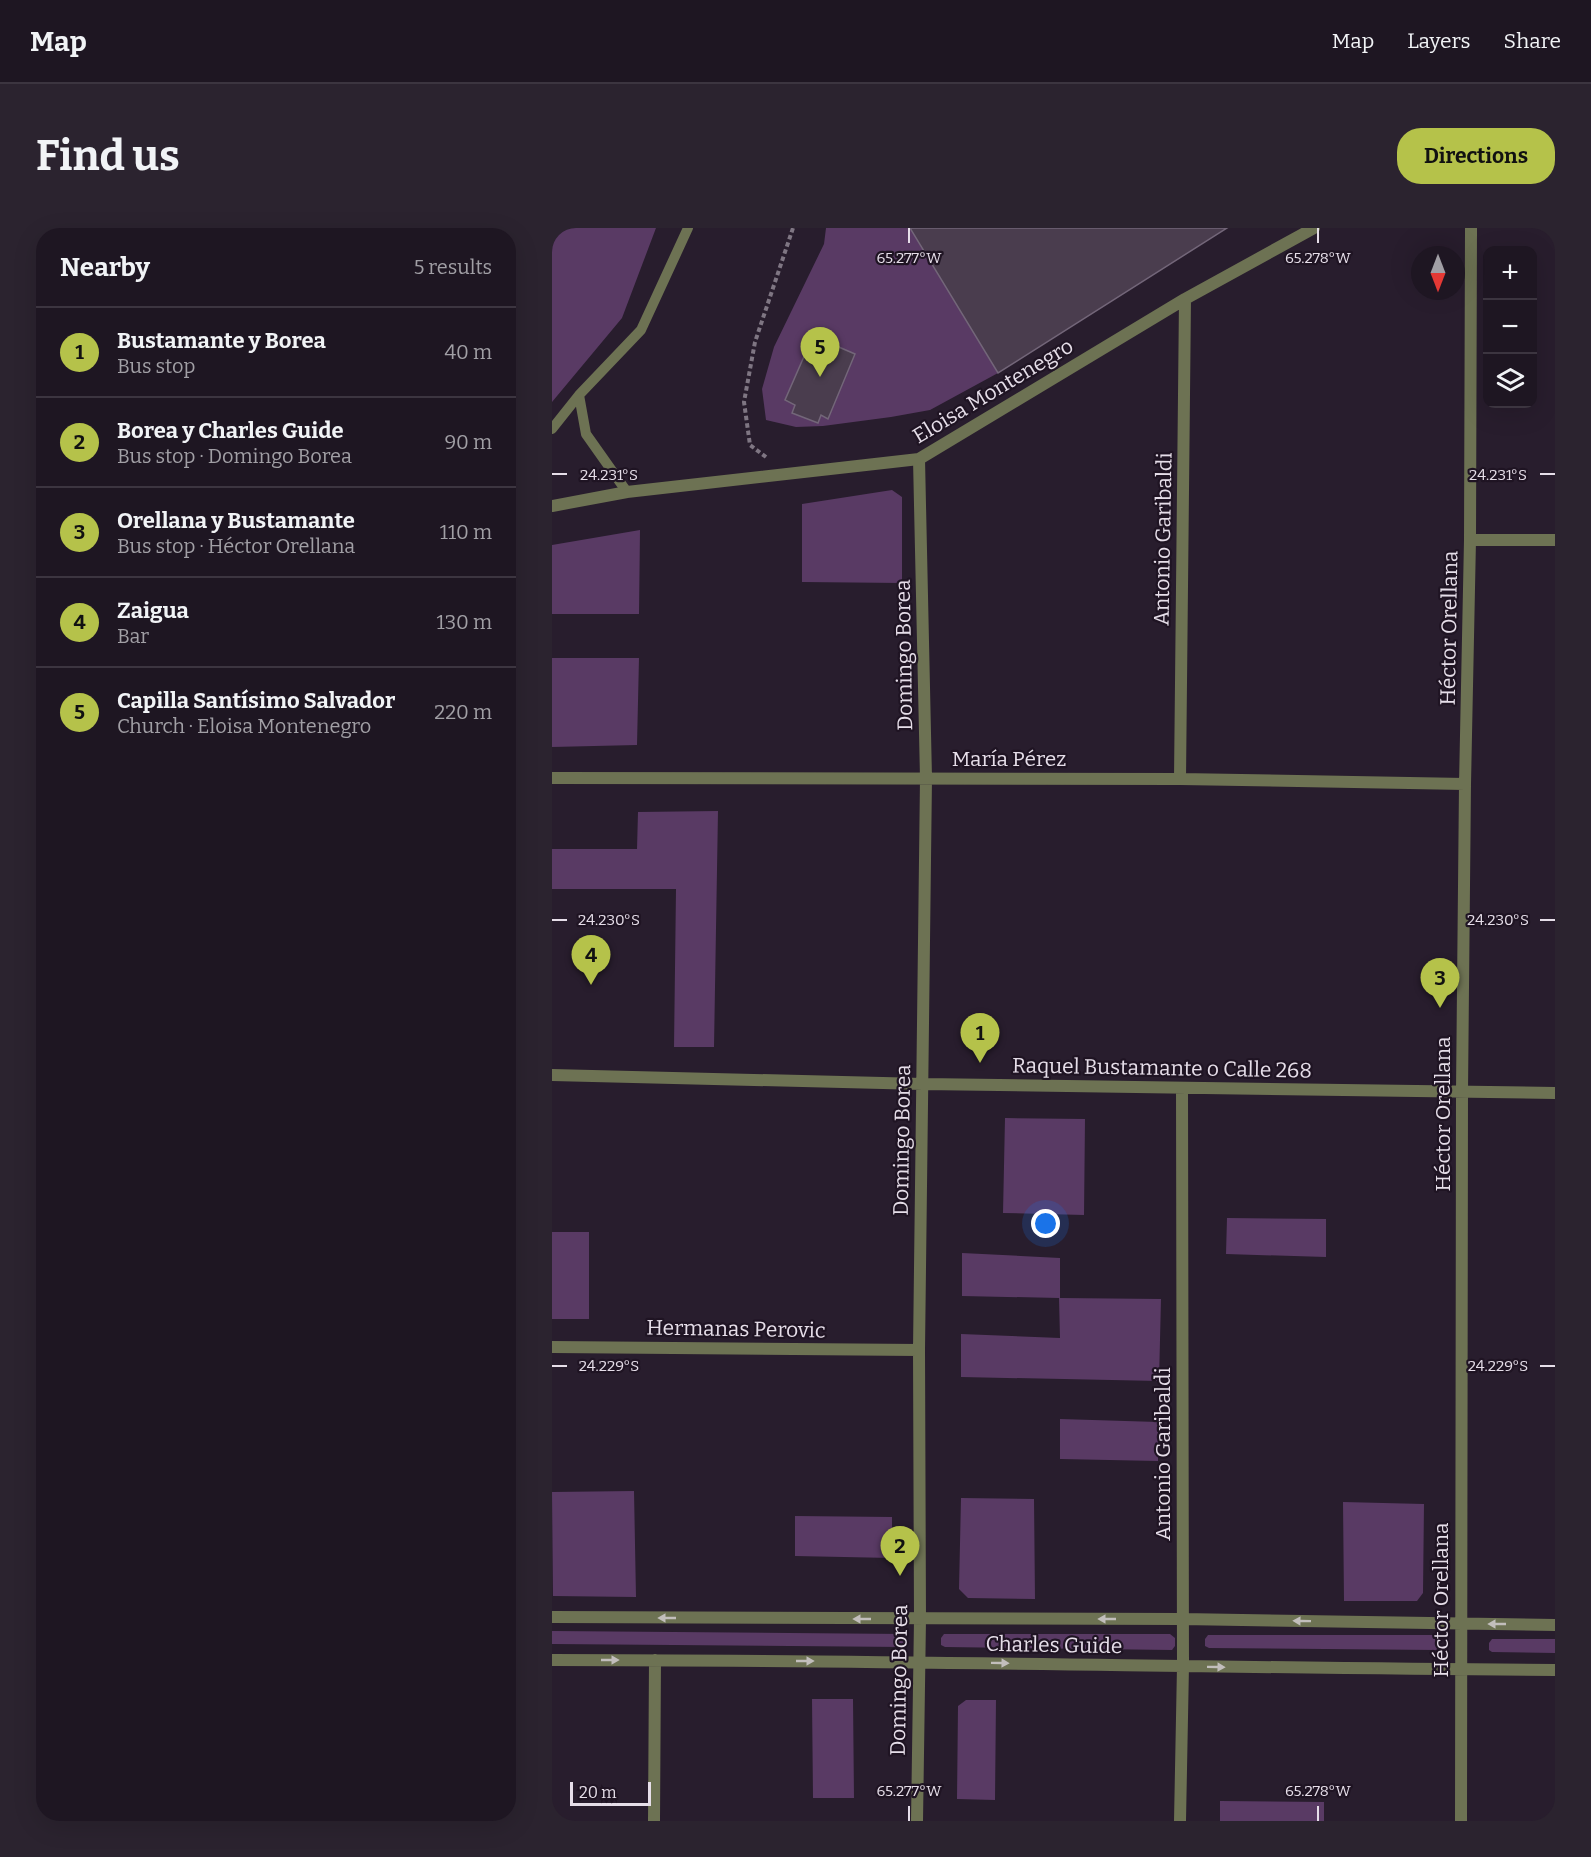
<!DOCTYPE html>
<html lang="en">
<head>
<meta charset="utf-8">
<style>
	body { margin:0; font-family:Bitter,serif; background:#2b232f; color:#f1f3f6 }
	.controls { position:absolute; right:18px; top:18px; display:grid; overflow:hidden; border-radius:12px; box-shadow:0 6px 24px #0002 }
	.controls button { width:54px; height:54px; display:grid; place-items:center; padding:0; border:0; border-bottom:2px solid #3c3540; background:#1e1622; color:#f1f3f6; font:30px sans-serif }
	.compass { position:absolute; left:859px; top:18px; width:54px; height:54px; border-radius:50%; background:#1e1622; box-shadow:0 6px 24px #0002; rotate:180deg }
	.scale { position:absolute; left:18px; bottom:15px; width:81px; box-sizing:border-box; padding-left:6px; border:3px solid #e6dee9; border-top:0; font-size:16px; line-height:21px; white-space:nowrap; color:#e6dee9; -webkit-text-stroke:4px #1f1423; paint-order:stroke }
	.you { position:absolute; left:494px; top:996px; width:21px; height:21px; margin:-15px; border:4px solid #fff; border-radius:50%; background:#1a73e8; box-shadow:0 0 0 9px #1a73e833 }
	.badge { display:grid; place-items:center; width:39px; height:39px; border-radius:50%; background:#b5c24a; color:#111; font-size:20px; font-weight:700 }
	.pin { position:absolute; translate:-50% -50px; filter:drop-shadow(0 2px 3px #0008) }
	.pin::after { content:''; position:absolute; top:32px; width:21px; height:18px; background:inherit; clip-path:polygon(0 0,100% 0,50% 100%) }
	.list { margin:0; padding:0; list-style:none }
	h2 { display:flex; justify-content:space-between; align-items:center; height:78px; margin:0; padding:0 24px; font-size:26px }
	h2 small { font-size:20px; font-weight:400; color:#a19fa5 }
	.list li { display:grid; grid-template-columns:39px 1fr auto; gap:18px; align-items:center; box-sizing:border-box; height:90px; padding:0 24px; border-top:2px solid #3c3540 }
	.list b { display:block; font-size:22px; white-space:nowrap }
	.list p { margin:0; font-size:20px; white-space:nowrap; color:#a19fa5 }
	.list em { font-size:20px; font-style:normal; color:#a19fa5 }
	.icon { flex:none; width:33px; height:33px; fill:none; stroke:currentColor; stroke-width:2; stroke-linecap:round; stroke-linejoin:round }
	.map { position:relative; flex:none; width:1003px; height:1593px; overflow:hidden; border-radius:24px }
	header { display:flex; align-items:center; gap:36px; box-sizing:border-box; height:84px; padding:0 30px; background:#1e1622; border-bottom:2px solid #3c3540 }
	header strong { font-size:28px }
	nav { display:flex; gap:33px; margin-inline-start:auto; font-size:21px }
	.intro { display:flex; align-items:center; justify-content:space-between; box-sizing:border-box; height:144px; padding:0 36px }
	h1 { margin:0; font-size:42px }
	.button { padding:15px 27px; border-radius:24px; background:#b5c24a; color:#111; font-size:21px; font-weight:700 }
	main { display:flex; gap:36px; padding:0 36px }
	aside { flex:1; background:#1e1622; border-radius:24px; box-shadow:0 6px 24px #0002 }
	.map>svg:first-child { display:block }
	.green { fill:#593a64 }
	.building { fill:#4a3d4e; stroke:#736679; stroke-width:1.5 }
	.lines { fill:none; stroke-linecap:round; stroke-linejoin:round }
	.path { stroke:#7f7683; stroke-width:4; stroke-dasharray:4.5 3; stroke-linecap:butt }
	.service { stroke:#6d7253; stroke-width:10 }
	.minor { stroke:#6d7253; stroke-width:12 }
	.oneway { fill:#c2bebc }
	.ticks { fill:none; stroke:#e6dee9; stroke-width:2 }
	.labels { text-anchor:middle; stroke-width:4.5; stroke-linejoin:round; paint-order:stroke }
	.street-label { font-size:21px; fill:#e6dee9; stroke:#1f1423 }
	.ticks-label { font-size:15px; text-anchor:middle; fill:#e6dee9; stroke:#1f1423; stroke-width:4.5; stroke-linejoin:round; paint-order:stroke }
</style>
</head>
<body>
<header>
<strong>Map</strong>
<nav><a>Map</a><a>Layers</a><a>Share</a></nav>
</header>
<div class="intro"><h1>Find us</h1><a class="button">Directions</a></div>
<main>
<aside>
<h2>Nearby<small>5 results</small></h2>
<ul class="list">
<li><span class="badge">1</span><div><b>Bustamante y Borea</b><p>Bus stop</p></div><em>40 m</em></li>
<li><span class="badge">2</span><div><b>Borea y Charles Guide</b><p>Bus stop · Domingo Borea</p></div><em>90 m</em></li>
<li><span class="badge">3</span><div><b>Orellana y Bustamante</b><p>Bus stop · Héctor Orellana</p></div><em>110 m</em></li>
<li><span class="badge">4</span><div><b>Zaigua</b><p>Bar</p></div><em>130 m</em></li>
<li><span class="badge">5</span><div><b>Capilla Santísimo Salvador</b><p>Church · Eloisa Montenegro</p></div><em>220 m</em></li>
</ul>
</aside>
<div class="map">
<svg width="1003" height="1593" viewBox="0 0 1003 1593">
	<rect width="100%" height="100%" fill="#281d2d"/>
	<path class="green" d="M0 0H104L70 90 0 174Z
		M274 0H358L446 145 378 182 339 189 271 198 244 199 214 192 210 161 222 119 272 16Z
		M340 262 350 269V355L250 354V276Z
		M88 302 87 386H0V317Z
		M0 430H87L85 517 0 519Z
		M166 583 162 819H122L124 661H0V621H85L86 584Z
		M453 890 533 891 532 987 451 985Z
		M675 990 774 991V1029L674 1026Z
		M0 1004H37V1091H0Z
		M410 1025 508 1030V1070L609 1071 607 1153 409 1149V1106L508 1110 507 1070 410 1068Z
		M508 1191 606 1194V1233L508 1231Z
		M82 1263 84 1369 1 1368 0 1264Z
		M409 1270 482 1271 483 1371 416 1370 407 1361Z
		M791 1274 872 1276 871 1365 865 1373H792Z
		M243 1288 340 1289V1330L243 1328Z
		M0 1403 352 1406 355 1410V1417L351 1419 0 1416Z
		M392 1406H618L623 1410V1418L620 1422 393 1419 389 1417V1410Z
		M656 1407H882L887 1410V1419L884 1422 657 1420 653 1418V1411Z
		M940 1411H1003V1425L940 1424 937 1422V1415Z
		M260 1471H301L302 1570H261Z
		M414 1472H444L443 1572 405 1571 406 1478Z
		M668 1573 772 1574V1593H668Z"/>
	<path class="building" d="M358 0H675L446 145Z
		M261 108 303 126 276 191 269 187 266 195 240 185 243 177 233 172Z"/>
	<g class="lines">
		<path class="path" d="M214 229 198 217 192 174 203 114 241 0"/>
		<path class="service" d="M0 201 27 167
			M75 264 34 206 27 167 89 102 136 0"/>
		<path class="minor" d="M0 278 75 264 367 231 633 71 762 0
			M918 312H1003
			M0 550 628 551 913 556
			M628 551 633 71
			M0 847 371 856 1003 865
			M0 1119 367 1122
			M0 1389 630 1391 1003 1397
			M0 1432C334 1432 669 1440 1003 1442
			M102 1593 103 1432
			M365 1593 368 1391 367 1122 374 550 367 231
			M628 1593 631 1438 630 860
			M909 1593 910 863 913 556 918 312 919 0"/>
	</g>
	<defs><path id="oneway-solid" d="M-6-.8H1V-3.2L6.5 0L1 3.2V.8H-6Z" transform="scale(1.5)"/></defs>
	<g class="oneway">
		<use href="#oneway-solid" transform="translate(115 1390) rotate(-180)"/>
		<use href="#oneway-solid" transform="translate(310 1391) rotate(-180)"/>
		<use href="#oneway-solid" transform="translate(555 1391) rotate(-180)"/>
		<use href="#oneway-solid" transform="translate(750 1393) rotate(-179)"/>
		<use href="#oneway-solid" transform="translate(945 1396) rotate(-180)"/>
		<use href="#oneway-solid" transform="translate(58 1432)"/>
		<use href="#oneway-solid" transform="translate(253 1433)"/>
		<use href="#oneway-solid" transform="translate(448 1435) rotate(1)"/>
		<use href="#oneway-solid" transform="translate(664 1439) rotate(1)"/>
	</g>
	<path class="ticks" d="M357 0V15M766 0V15M0 246H15M988 246H1003M0 692H15M988 692H1003M0 1138H15M988 1138H1003M357 1578V1593M766 1578V1593"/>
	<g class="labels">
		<g class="street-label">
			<text transform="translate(441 163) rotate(-31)" y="7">Eloisa Montenegro</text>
			<text transform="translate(611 311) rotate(-89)" y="7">Antonio Garibaldi</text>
			<text transform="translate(897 400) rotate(-89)" y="7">Héctor Orellana</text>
			<text transform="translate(352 427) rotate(-91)" y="7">Domingo Borea</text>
			<text x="457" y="538">María Pérez</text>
			<text transform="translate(610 840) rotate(1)" y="7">Raquel Bustamante o Calle 268</text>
			<text transform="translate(891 886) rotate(-90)" y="7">Héctor Orellana</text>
			<text transform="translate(350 912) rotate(-89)" y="7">Domingo Borea</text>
			<text transform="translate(184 1101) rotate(1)" y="7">Hermanas Perovic</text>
			<text transform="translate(611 1226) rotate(-90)" y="7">Antonio Garibaldi</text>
			<text transform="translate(889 1372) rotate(-90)" y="7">Héctor Orellana</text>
			<text transform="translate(502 1417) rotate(1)" y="7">Charles Guide</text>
			<text transform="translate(347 1452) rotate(-89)" y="7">Domingo Borea</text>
		</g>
	</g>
	<g class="ticks-label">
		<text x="357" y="35">65.277°W</text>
		<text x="766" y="35">65.278°W</text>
		<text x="946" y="252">24.231°S</text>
		<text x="57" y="252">24.231°S</text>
		<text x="946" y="697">24.230°S</text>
		<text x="57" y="697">24.230°S</text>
		<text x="946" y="1143">24.229°S</text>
		<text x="57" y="1143">24.229°S</text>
		<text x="357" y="1568">65.277°W</text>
		<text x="766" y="1568">65.278°W</text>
	</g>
</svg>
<div class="controls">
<button>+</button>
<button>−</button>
<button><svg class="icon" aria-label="layers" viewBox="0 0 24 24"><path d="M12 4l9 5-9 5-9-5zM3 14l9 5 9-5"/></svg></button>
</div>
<svg class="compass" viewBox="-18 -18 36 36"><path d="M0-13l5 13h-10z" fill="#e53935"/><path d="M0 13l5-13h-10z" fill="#a19fa5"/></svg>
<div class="scale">20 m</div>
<div class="you"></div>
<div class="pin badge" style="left:428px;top:835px">1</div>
<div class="pin badge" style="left:348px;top:1348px">2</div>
<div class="pin badge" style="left:888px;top:780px">3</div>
<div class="pin badge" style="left:39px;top:757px">4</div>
<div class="pin badge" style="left:268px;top:149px">5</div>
</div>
</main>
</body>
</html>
